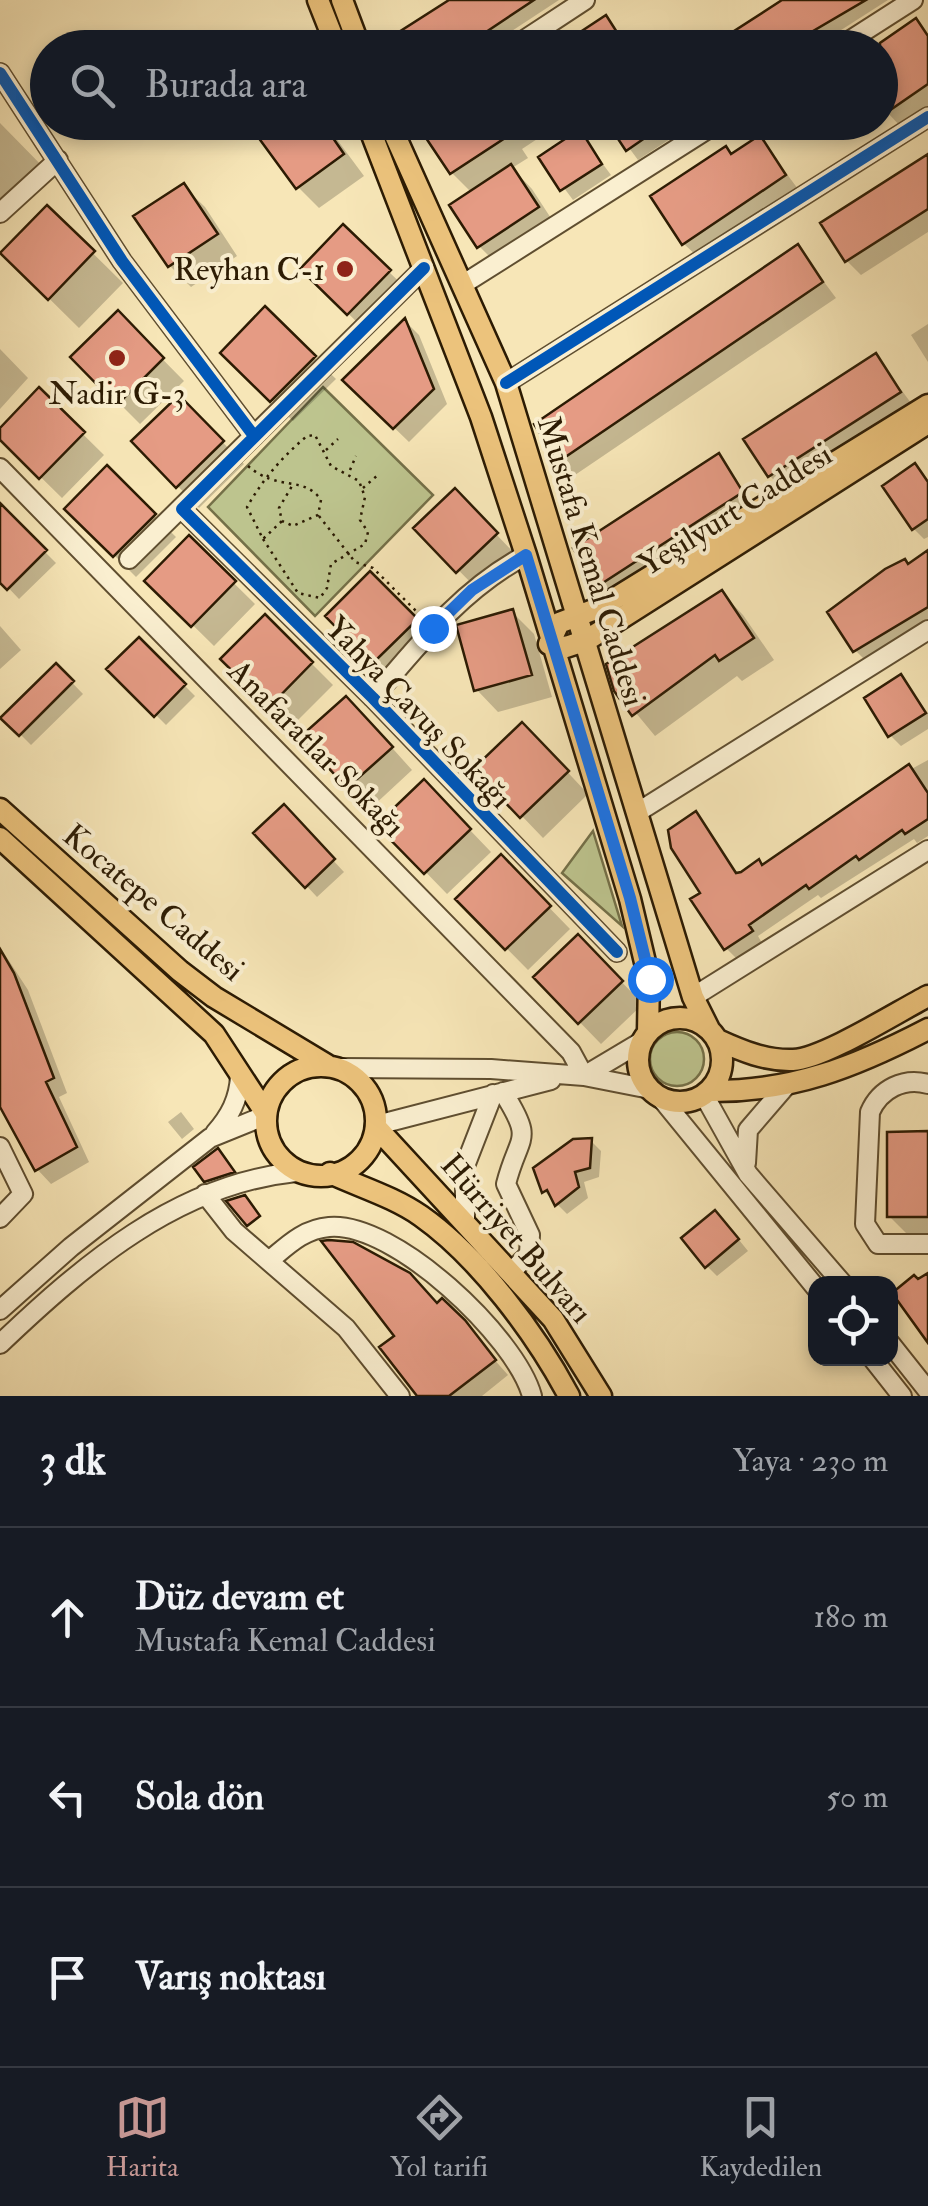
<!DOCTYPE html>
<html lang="tr">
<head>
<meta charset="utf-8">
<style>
	body { margin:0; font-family:"IM FELL Double Pica",serif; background:#242831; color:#f1f3f6 }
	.controls { position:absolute; right:30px; bottom:30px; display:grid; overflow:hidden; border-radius:20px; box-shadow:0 5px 15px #0003 }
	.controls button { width:90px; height:90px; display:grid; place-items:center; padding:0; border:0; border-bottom:2px solid #363941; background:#171b24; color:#f1f3f6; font:50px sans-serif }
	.stop { position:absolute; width:30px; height:30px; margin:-22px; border:8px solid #1a73e8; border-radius:50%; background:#fff }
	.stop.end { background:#1a73e8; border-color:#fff; box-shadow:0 2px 10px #0008 }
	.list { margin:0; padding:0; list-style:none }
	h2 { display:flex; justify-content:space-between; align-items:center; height:130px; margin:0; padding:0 40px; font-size:42px }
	h2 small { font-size:32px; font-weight:400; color:#9ea1a6 }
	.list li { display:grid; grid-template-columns:65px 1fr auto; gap:30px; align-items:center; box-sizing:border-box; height:180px; padding:0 40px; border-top:2px solid #363941 }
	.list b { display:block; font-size:38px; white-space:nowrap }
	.list p { margin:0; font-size:32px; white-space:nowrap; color:#9ea1a6 }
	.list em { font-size:32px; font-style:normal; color:#9ea1a6 }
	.icon { flex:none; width:55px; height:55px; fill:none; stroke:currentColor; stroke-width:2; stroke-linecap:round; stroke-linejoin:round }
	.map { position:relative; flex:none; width:928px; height:1396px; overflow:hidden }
	.search { position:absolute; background:#171b24; box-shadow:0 5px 15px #0003; left:30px; right:30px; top:30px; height:110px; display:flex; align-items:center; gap:25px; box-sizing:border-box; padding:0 35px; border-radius:55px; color:#9ea1a6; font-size:38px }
	.sheet { height:670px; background:#171b24 }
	nav { display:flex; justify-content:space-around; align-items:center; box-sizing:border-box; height:140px; border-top:2px solid #363941; background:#171b24; font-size:28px; color:#9ea1a6 }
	nav a { display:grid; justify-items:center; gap:5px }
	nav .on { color:#c59692 }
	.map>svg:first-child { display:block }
	.green { fill:#bdc48e; stroke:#747048; stroke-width:2.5 }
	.shadow { fill:#0003 }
	.building { fill:#e59b84; stroke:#2c1b03; stroke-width:2.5 }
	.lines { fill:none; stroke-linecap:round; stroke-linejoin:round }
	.minor-casing { stroke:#5f4e30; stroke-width:22 }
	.major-casing { stroke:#2c1b03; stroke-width:25 }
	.path { stroke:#2c1b03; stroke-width:2.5; stroke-dasharray:2.5 5; stroke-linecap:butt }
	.minor { stroke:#faefd0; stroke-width:18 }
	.major { stroke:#ecc37c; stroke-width:20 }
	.cycleway-casing { stroke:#faefd0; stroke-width:19 }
	.cycleway { stroke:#0057b8; stroke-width:12 }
	.route { stroke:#1a73e8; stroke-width:12 }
	.poi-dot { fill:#8f2418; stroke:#faefd0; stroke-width:4 }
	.labels { text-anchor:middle; stroke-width:8; stroke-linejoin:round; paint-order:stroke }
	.poi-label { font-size:32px; fill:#2c1b03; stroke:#faefd0; text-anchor:end }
	.street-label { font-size:32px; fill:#2c1b03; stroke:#faefd0 }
</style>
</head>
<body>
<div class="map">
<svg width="928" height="1396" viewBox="0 0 928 1396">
	<rect width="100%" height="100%" fill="#f7e6b7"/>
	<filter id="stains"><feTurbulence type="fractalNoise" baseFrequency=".002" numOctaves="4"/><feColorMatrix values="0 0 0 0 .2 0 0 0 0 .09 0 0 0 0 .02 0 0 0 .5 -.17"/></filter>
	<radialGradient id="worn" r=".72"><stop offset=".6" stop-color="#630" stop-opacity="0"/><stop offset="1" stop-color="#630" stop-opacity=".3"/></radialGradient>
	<path class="green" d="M323 387 433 495 315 616 208 507Z
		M593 831 622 926 562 873Z
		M650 1059a27 27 0 1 1 54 0a27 27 0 1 1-54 0Z"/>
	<path class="shadow" d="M453 0H559L486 48H396Z
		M787 0H888L813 48H718Z
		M605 18 632 48H559Z
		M915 21 928 34V108L901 127 887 112 878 48Z
		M282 122H324L364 176 319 208 298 187Z
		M442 122H563L522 149 528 158 512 168 532 189 558 229 501 268 479 246 472 193 451 172Z
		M610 122H696L638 160Z
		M0 123 49 173 0 217Z
		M579 132 611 175 573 200 541 157Z
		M760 138 798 189 698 257 684 244 732 157Z
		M928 157V232L861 275 846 260Z
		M183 186 205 207 237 256 191 287 170 266Z
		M47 208 123 283 79 328 3 253Z
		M343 228 411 293 370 335 303 269Z
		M798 247 836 298 575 475 560 460 537 425Z
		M265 310 336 379 293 421 223 353Z
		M118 314 184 381 140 424 73 357Z
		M405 321 419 335 447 404 409 442 345 380Z
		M928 324V362L911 335Z
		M0 349 28 378 0 409Z
		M876 356 914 407 784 490 770 476Z
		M39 391 104 455 62 498 0 437Z
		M179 398 244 464 199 508 134 441Z
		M718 457 756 507 615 599 577 549Z
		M915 467 928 481V537L924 539 914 529Z
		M107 469 176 537 136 577 68 509Z
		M455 491 517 556 480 592 417 528Z
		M0 507 56 563 19 599 0 579Z
		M189 539 255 604 214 646 148 581Z
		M928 553V624L866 661 855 650 909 566Z
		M370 574 437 642 395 684 328 616Z
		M722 593 743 615 774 660 742 681 737 676 655 736 617 690Z
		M512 612 534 634 552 697 498 712 477 690Z
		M265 617 333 685 292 726 224 659Z
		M0 626 21 650 0 669Z
		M139 640 195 696 166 725 110 669Z
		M56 666 83 694 31 745 4 718Z
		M901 677 928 713V729L901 746 890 735Z
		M367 720 412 770 371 808 304 737Z
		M544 747 588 794 543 838 477 769Z
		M928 760V836L917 843 914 839 821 898 818 895 758 936 762 943 737 959 726 948 694 900 703 893 696 814 738 874 763 868 862 796Z
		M445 804 491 852 447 894 380 825Z
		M284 808 344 872 317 897 257 833Z
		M501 858 570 929 528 970 458 899Z
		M578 937 643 1004 601 1044 536 977Z
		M0 947 28 990 67 1093 59 1097 89 1162 51 1184 37 1169 0 1102Z
		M181 1112 194 1129 182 1139 168 1122Z
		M928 1133V1238H911L889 1216Z
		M591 1141 601 1151 599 1177 584 1182 588 1198 567 1214 545 1192 536 1169Z
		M217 1152 235 1175 209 1183 206 1180Z
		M726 1224 748 1251 717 1276 707 1266Z
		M442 1301 508 1375 482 1396H420L397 1336Z"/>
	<path class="building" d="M449 0H534L462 48H393L388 39Z
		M782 0H866L784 48H736L728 35Z
		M606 15 627 48H556Z
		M916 18 928 36V84L880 117V43Z
		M278 122H322L344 154 296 189 258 137Z
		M437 122H500L508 136 450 174 422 132Z
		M607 122H668L626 151Z
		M580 129 602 164 560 191 538 157Z
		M760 135 786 175 682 245 650 196 726 146 731 154Z
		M928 154V209L845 262 820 223Z
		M511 164 539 207 477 248 449 205Z
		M184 183 218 234 168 267 133 216Z
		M47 205 95 251 48 300 0 253Z
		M343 224 391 270 347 315 300 269Z
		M798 244 823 282 558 462 534 424Z
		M265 306 316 356 270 402 220 353Z
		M118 310 164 358 117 405 70 357Z
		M405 318 434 389 393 429 342 380Z
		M876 353 901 392 768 477 743 439Z
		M39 387 85 432 39 479 0 440V428Z
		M179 395 224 441 176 488 131 441Z
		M719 453 743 492 598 586 573 548Z
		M915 463 928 482V519L912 530 882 486Z
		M107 465 156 514 113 557 64 509Z
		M455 488 498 533 456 573 413 528Z
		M0 503 47 550 7 590 0 583Z
		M189 535 236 581 191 627 144 581Z
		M928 550V607L853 652 827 612 885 569 905 559 908 564Z
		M370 571 418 619 372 664 325 616Z
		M722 590 754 638 719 661 715 655 632 716 614 691 606 664Z
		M513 609 532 675 474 691 456 625Z
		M265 614 313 662 269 707 220 659Z
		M139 637 186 684 154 717 106 669Z
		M56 663 74 681 19 736 0 718Z
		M901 674 926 713 888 737 864 698Z
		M346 696 393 747 347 788 300 737Z
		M522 722 569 771 520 818 473 769Z
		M909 764 928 793V819L905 834 902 830 859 860 856 856 809 889 806 885 749 925 753 931 724 950 690 899 700 893 671 848 668 830 696 811 736 873 741 872 759 859 762 865Z
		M424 779 471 829 424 874 376 825Z
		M284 804 335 859 305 888 253 833Z
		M501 854 551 906 505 950 455 899Z
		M578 934 623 981 578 1024 533 977Z
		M0 949 14 973 54 1078 46 1082 77 1147 35 1171 0 1107Z
		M928 1131V1217H887V1132Z
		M592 1138 590 1168 575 1172 579 1187 555 1206 547 1190 542 1193 533 1168 573 1139Z
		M218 1148 235 1172 204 1182 193 1167Z
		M245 1195 260 1216 247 1226 226 1201Z
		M715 1210 739 1239 705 1268 681 1238Z
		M329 1240 353 1242 410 1273 437 1303 442 1298 465 1320 496 1360 449 1396H417L379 1347 394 1336 321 1241Z
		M928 1273V1343L892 1293 914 1275 918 1279Z"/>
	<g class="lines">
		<g class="minor-casing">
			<path id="minor" d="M512 48 585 0
				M838 48 913 0
				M0 73 122 261 254 436
				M0 213 58 160
				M465 283 719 122
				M506 383 928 117
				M0 468 571 1052 584 1076
				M182 509 373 698 617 952
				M129 559 424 268
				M373 698C419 644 462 589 526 555
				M638 812 928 630
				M693 997 928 850
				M341 1068 491 1069 584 1076 650 1089
				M584 1076 641 1042
				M928 1084C904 1077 880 1089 870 1112L865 1224 878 1244H928
				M503 1092C535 1143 519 1133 506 1184L530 1235 529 1254 512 1271
				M704 1095 748 1174 843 1284
				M661 1098 816 1288
				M377 1125 551 1080
				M215 1133C230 1116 239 1099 240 1076
				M0 1147 23 1194 0 1218
				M746 1163 748 1130 785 1087
				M205 1194 234 1231 346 1328 400 1396
				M465 1221V1166L493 1094
				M270 1260C288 1245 304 1229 329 1227 394 1221 516 1337 532 1396
				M0 1310 71 1247 210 1138 264 1116
				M890 1343 928 1391
				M0 1344C83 1265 177 1184 296 1172
				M872 1358 902 1396"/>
		</g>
		<g class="major-casing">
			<path id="major" d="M318 0 337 48
				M342 0 360 48
				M367 122 481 417 526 555 630 899 649 979 648 1032
				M389 122 506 383 693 997 709 1029
				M549 644 559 623 601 607 928 405
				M549 644 566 647 587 640 928 423
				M0 809 180 971 214 997 327 1065
				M0 838 214 1034 265 1112
				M638 1060a42 42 0 1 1 84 0a42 42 0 1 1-84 0Z
				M718 1040C742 1051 766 1061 793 1060 823 1059 897 1012 928 996
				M266 1121a55 55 0 1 1 110 0a55 55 0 1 1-110 0Z
				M709 1091C792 1092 855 1067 928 1029
				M376 1127 553 1319 601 1396
				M330 1173C360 1187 394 1197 421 1216 479 1257 536 1334 569 1396"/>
		</g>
		<path class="path" d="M326 450 338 439
			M248 466C278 492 304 475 321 500L318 515 293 526 282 521 279 508 292 486
			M350 470 356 456
			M363 488 379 474
			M319 516 355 562 373 568 422 617
			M263 539 298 593 320 598 327 588 331 564 365 544 368 532 360 520 365 497 359 481 331 466 315 435 307 436C283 456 263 479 247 507L263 539 282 521"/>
		<use href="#minor" class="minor"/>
		<use href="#major" class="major"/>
		<g class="cycleway-casing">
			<path id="cycleway" d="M0 73 122 261 254 436
				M424 268 182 509 373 698 617 952
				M506 383 928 117"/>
		</g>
		<use href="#cycleway" class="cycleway"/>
	</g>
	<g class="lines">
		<path class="route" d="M433 628 472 590 526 555 630 898 650 979"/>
	</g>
	<g class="poi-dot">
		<circle cx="345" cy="269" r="10"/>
		<circle cx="117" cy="358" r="10"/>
	</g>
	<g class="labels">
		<g class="poi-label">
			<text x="325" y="280">Reyhan C-1</text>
			<text x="117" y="404" text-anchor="middle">Nadir G-3</text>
		</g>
		<g class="street-label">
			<text transform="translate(735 509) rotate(-32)" y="11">Yeşilyurt Caddesi</text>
			<text transform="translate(592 561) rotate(73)" y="11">Mustafa Kemal Caddesi</text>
			<text transform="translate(419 712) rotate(46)" y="11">Yahya Çavuş Sokağı</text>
			<text transform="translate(317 748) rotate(45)" y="11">Anafaratlar Sokağı</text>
			<text transform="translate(154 902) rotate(40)" y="11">Kocatepe Caddesi</text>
			<text transform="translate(517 1238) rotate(49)" y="11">Hürriyet Bulvarı</text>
		</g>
	</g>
	<rect width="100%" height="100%" filter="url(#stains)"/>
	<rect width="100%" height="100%" fill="url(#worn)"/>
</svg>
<div class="controls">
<button><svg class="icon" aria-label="locate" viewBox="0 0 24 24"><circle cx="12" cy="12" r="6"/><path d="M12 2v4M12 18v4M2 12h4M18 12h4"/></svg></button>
</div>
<div class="stop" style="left:650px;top:979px"></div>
<div class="stop end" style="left:433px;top:628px"></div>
<div class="search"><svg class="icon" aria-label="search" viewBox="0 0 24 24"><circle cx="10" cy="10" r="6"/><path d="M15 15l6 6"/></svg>Burada ara</div>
</div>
<section class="sheet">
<h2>3 dk<small>Yaya · 230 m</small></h2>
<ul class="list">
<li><svg class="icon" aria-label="ahead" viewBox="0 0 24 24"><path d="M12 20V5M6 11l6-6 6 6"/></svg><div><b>Düz devam et</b><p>Mustafa Kemal Caddesi</p></div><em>180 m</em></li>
<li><svg class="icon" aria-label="left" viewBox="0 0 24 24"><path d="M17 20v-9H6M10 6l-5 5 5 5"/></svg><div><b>Sola dön</b></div><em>50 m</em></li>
<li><svg class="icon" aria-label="arrive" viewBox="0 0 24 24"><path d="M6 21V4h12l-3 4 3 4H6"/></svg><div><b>Varış noktası</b></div></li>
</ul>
</section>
<nav>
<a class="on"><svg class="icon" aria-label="map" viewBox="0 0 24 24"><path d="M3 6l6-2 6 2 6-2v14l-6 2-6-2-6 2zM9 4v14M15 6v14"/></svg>Harita</a>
<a><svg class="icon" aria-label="directions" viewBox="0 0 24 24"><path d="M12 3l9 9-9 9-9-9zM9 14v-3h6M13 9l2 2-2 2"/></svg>Yol tarifi</a>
<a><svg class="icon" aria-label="saved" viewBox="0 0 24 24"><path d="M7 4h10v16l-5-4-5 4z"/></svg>Kaydedilen</a>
</nav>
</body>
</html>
